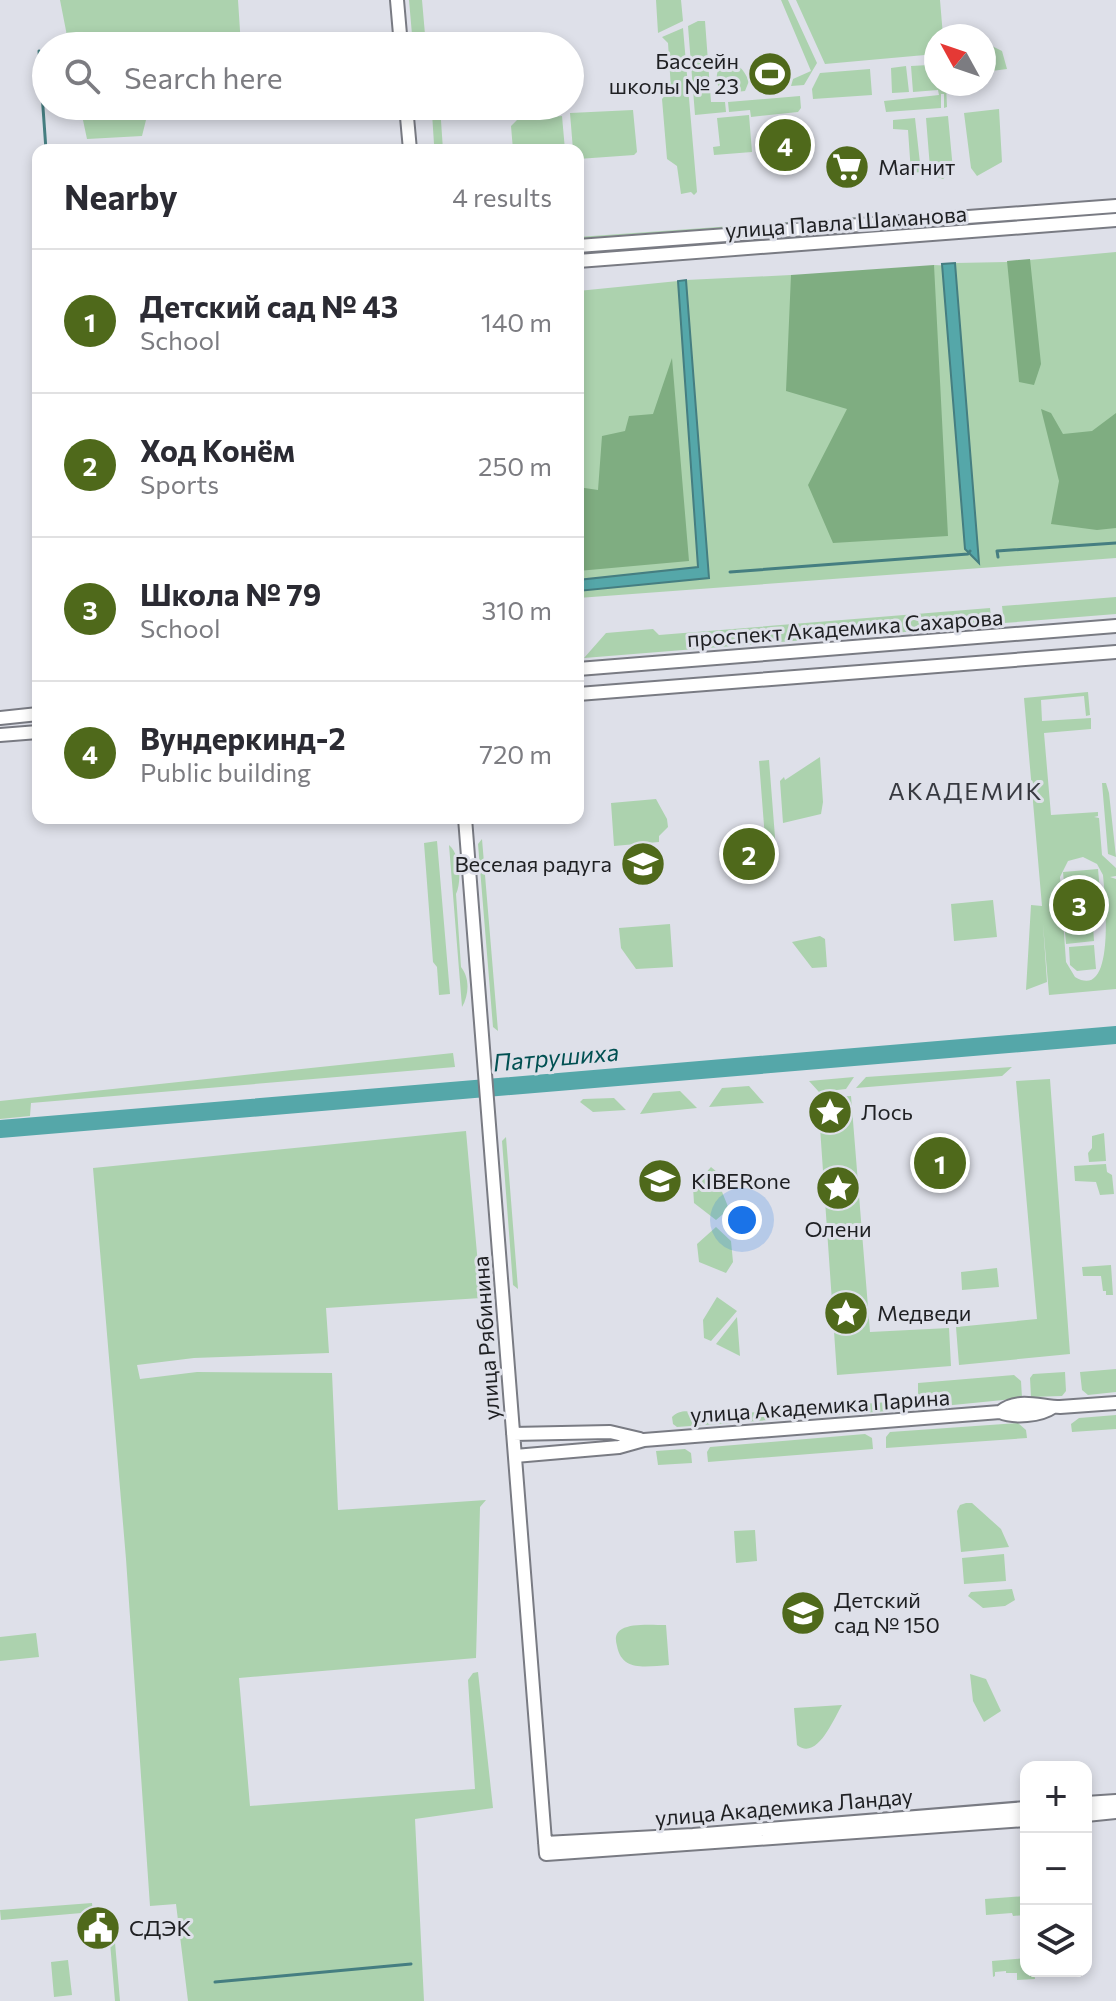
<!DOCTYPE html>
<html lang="en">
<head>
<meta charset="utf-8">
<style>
	body { margin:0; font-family:Commissioner,sans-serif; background:#f7f7f7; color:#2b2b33 }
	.controls { position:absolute; right:24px; bottom:24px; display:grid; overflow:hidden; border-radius:16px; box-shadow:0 4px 12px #0003 }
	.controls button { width:72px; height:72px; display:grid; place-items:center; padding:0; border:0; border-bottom:2px solid #e1e1e2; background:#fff; color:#2b2b33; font:40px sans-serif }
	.compass { position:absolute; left:924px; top:24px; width:72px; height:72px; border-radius:50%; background:#fff; box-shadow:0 4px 12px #0003; rotate:310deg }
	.you { position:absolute; left:742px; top:1220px; width:28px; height:28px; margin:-20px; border:6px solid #fff; border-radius:50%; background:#1a73e8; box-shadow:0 0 0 12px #1a73e833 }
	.badge { display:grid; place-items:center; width:52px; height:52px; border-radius:50%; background:#4f691b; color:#fff; font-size:26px; font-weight:700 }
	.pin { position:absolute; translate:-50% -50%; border:4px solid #fff; box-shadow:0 2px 8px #0006 }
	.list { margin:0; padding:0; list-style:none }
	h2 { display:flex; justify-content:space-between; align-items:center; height:104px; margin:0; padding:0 32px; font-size:34px }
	h2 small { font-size:26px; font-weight:400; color:#7c7c81 }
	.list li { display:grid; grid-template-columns:52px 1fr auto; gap:24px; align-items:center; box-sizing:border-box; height:144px; padding:0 32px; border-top:2px solid #e1e1e2 }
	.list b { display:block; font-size:30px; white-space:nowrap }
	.list p { margin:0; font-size:26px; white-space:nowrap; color:#7c7c81 }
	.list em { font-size:26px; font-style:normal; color:#7c7c81 }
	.icon { flex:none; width:44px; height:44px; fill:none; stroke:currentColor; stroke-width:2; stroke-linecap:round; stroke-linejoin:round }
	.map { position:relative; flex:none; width:1116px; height:2001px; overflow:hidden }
	.search { position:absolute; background:#fff; box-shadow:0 4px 12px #0003; left:32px; top:32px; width:552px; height:88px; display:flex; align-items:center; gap:20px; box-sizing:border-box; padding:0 28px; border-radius:44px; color:#7c7c81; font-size:30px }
	.panel { position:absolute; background:#fff; box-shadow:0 4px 12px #0003; left:32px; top:144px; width:552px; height:680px; border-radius:16px }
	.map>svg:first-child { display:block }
	.green { fill:#acd2ae; fill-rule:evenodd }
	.forest { fill:#7fad81 }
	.water { fill:#55a7a9; stroke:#457e81; stroke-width:2 }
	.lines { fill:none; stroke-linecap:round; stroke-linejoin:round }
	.stream { stroke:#457e81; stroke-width:3 }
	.river { stroke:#55a7a9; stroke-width:18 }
	.minor-casing { stroke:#797b83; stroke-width:16 }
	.minor { stroke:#fff; stroke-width:12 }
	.labels { text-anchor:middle; stroke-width:6; stroke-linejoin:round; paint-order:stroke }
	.poi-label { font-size:22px; fill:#1f2023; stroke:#dee0e9; text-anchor:start }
	.street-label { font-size:22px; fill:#1f2023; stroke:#dee0e9 }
	.neighbourhood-label { font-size:24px; letter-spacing:2px; fill:#373940; stroke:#dee0e9 }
	.water-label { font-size:24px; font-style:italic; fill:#015052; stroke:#dee0e9 }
</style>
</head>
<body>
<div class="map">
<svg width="1116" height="2001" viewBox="0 0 1116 2001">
	<rect width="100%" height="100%" fill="#dee0e9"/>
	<path class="green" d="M60 0H238L241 46H69Z
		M409 0H422L426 46H413Z
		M656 0H681L683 21 658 33Z
		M781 0H788L817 63 804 85 791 86 793 79 811 71Z
		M796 0H940L943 36H936V54L825 64Z
		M698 21H705L711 102H725L726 112 695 115 688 26Z
		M683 28 697 192 694 195 691 192 681 194 677 166 667 159 662 99 671 89 668 43 662 37Z
		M990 45 1002 51 1007 69 984 72V47Z
		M936 59V84H946L947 107 944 108V94H941V108L886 112 884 101 939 95 938 90 913 92 911 66 929 65V60Z
		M726 63C740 64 743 69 749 81L745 91 727 93 719 88C715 78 716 67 726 63Z
		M906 66 909 92 892 93 891 68Z
		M870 69 872 95 813 99 812 89 820 73Z
		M800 96 801 108 798 112 751 117 750 110 729 112 728 102Z
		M80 106H226L146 120 142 136 87 139Z
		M422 106H440L443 150H427V145L434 144 432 113 424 112Z
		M999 109 1002 162 977 176 971 168 964 113Z
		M633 110 637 152 634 155 578 159V150H573L570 113Z
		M749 115 752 152 714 155 713 147 720 146 717 118Z
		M562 116 565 150H513L511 126 517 120Z
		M948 116 953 170 943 179 924 172 930 168 926 118Z
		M915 118 921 172 911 173 908 130 893 129V120Z
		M960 210V214L578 241V237Z
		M1116 252V558L578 598V291L678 281V290H687L686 280 791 275V280L934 268V265L954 266 955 263 1007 262Z
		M1116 597V614L1004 623 1002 606Z
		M990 608 992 625 584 658 606 633 653 629 659 635Z
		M1088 692 1090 715 1086 716 1084 696 1041 700 1042 721 1091 718V729L1044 733 1051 815 1098 812V816L1094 817 1099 818 1102 855 1116 868V876L1110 877 1116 879V989L1049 995 1043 924 1047 982 1026 990 1031 905 1042 906 1024 698ZM1083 857 1097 864 1103 875C1105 898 1116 1002 1075 977L1066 962 1060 877 1068 861Z
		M820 757 823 802 821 814 783 823 780 781 784 777 785 780Z
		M769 760 777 863 767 864 759 761Z
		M1102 783H1106L1109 793 1116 857 1108 854Z
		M656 799 667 819 668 827 659 836V842L614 846 611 803Z
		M482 839 498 1031 493 1027 478 844Z
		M437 841 450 994 439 995 437 967 433 962 424 843Z
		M449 845C460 854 462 881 456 894L461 967C470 978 469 995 462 1007Z
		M1098 869 1100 891 1065 894 1063 872Z
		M1091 894 1094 941 1066 944 1062 896Z
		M993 900 997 937 954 941 951 904Z
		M670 924 673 967 636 969 621 948 619 928Z
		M820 936 825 939 827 967 812 968 792 942Z
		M1094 945 1096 969 1077 971 1070 965 1069 947Z
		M453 1053 455 1067 31 1103 30 1116 0 1119V1101Z
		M1012 1067 1002 1076 856 1088 866 1077Z
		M854 1077 846 1089 819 1092 809 1081Z
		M1050 1079 1070 1354 959 1365 956 1327 1037 1319 1016 1081Z
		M749 1086 764 1103 709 1107 722 1088Z
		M680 1091 697 1108 640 1114 653 1093Z
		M851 1096 870 1332 949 1328 951 1366 837 1375 818 1098Z
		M614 1098 626 1110 593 1112 580 1102 583 1099Z
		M466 1131 481 1298 326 1308 329 1353 194 1358 137 1365 140 1379 197 1372 332 1373 338 1510 486 1500 480 1507 476 1658 239 1678 250 1806 475 1789 468 1680 473 1673 478 1672 493 1808 415 1819 424 2001H188L176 1904 150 1906 126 1559 93 1168Z
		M1104 1133 1106 1161 1089 1162 1088 1153 1092 1148V1136Z
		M506 1137 518 1289 513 1285 502 1141Z
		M1106 1164 1107 1172 1112 1175 1114 1194 1100 1195 1096 1182 1075 1181 1074 1166Z
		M711 1167 724 1178 718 1182 729 1209 716 1220 694 1203 693 1187Z
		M716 1227 731 1241 733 1262 726 1273 699 1262 697 1244Z
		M1111 1265 1113 1295H1106V1291H1103L1101 1276H1083L1082 1267Z
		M997 1268 999 1287 962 1290 961 1272Z
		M717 1297 737 1311 711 1341 704 1338 703 1320Z
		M737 1317 740 1356 716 1344Z
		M1116 1369V1392L1088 1395 1082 1390 1080 1372Z
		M1065 1372 1066 1391 1062 1396 1031 1397 1030 1378 1033 1374Z
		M1014 1375 1021 1381 1022 1398 933 1407 918 1396V1383Z
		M901 1401 915 1406 914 1409 677 1427 673 1424 672 1417C682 1407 694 1412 706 1416Z
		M1116 1415V1429L1072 1432 1071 1424 1079 1418Z
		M1018 1423 1026 1430 1027 1438 886 1448V1437L890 1432Z
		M865 1434 872 1438 873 1449 708 1462 707 1452 710 1447Z
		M685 1449 691 1453 692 1463 658 1465 656 1451Z
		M966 1503H972L1001 1529 1009 1547 961 1552 957 1511 960 1505Z
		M755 1530 757 1561 736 1563 734 1531Z
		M1004 1554 1006 1581 964 1584 962 1558Z
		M1012 1589 1015 1600 1005 1606 983 1608 968 1596 971 1592Z
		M666 1625 669 1665C648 1666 622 1673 617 1646 615 1639 615 1633 622 1629 632 1623 654 1625 666 1625Z
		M36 1633 39 1657 0 1661V1637Z
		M970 1674 986 1679 1001 1711 984 1722 973 1701Z
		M842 1705C833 1720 817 1761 797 1745L794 1708Z
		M1026 1896V1915L1013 1916 1012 1913 986 1915 985 1899Z
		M92 1903 93 1912 1 1920 0 1910Z
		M108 1919H113L120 2001H115Z
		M1026 1958V1971H1034L1035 1979 1017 1980V1973H1006V1971L995 1972V1976L993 1977 992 1961Z
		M68 1960 72 1995 54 1997 51 1962Z"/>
	<path class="forest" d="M1030 259 1041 364 1034 385 1019 382 1007 261Z
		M934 265 948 536 833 543 808 485 847 409 786 391 791 275Z
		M672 358 689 561 578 571V487L598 490 602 436 625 431 629 416 653 414Z
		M1041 409 1051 413 1063 434 1092 431 1116 413V528L1097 530 1051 524 1059 481Z"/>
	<path class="water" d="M955 263 979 563 965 549 942 264Z
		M686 280 709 578 578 591V580L698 567 678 281Z"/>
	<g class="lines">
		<path class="stream" d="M39 51 46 150
			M998 557 997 551 1116 543
			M730 572 968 554 970 551
			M215 1982 411 1964"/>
		<path class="river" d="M0 1129 1116 1035"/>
		<g class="minor-casing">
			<path id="minor" d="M397 0 401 46
				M406 106 410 150
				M578 246 1116 206
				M578 261 1116 220
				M578 669 1116 626
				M578 694 1116 652
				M0 718 38 714
				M0 735 38 732
				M465 818 546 1854 1026 1820
				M1000 1412C1018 1397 1041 1407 1060 1407L1116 1403
				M513 1434 610 1432 640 1439
				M515 1456 619 1447 644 1440 1000 1412C1014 1418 1040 1416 1053 1407
				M1086 1803 1116 1801
				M1086 1815 1116 1812
				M545 1843 693 1835 1026 1808"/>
		</g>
		<use href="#minor" class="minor"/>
	</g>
	<defs>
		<g id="stadium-disc" transform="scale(2.3)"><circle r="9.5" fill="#4f691b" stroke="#dee0e9"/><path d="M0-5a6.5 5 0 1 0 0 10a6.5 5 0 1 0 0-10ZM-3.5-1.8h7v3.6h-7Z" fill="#fff"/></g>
		<g id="supermarket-disc" transform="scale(2.3)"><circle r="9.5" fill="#4f691b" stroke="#dee0e9"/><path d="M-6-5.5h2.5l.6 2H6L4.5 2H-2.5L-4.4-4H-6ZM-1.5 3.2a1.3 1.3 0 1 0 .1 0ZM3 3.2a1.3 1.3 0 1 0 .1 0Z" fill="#fff"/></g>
		<g id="school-disc" transform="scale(2.3)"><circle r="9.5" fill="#4f691b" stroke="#dee0e9"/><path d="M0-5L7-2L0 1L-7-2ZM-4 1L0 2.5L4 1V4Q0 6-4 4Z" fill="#fff"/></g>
		<g id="sight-disc" transform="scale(2.3)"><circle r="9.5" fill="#4f691b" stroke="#dee0e9"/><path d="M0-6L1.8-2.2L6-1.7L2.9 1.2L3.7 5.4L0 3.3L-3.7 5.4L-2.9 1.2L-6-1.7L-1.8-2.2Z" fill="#fff"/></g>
		<g id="civic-disc" transform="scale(2.3)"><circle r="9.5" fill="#4f691b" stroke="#dee0e9"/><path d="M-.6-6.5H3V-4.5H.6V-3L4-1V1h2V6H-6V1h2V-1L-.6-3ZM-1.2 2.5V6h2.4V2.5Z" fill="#fff"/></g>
	</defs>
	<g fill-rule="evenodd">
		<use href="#stadium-disc" x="770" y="74"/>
		<use href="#supermarket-disc" x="847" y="167"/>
		<use href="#school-disc" x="643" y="864"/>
		<use href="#sight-disc" x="830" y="1112"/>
		<use href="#school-disc" x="660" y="1181"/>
		<use href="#sight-disc" x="838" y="1188"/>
		<use href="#sight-disc" x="846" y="1313"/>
		<use href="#school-disc" x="803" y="1613"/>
		<use href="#civic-disc" x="98" y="1928"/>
	</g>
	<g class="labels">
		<g class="poi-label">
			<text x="739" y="69" text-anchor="end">Бассейн<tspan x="739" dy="25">школы № 23</tspan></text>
			<text x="878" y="175">Магнит</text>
			<text x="612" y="872" text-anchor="end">Веселая радуга</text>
			<text x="861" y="1120">Лось</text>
			<text x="691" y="1189">KIBERone</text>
			<text x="838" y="1237" text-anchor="middle">Олени</text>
			<text x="877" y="1321">Медведи</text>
			<text x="834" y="1608">Детский<tspan x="834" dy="25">сад № 150</tspan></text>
			<text x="129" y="1936">СДЭК</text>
		</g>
		<g class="street-label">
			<text transform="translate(846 222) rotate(-4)" y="8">улица Павла Шаманова</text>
			<text transform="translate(845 628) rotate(-4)" y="8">проспект Академика Сахарова</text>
			<text transform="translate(486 1338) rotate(-94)" y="8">улица Рябинина</text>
			<text transform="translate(820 1406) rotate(-4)" y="8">улица Академика Парина</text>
			<text transform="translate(784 1807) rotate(-5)" y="8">улица Академика Ландау</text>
		</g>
		<g class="neighbourhood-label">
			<text x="966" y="800">АКАДЕМИК</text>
		</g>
		<g class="water-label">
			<text transform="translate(556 1058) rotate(-5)" y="8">Патрушиха</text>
		</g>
	</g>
</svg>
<div class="controls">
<button>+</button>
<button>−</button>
<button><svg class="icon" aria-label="layers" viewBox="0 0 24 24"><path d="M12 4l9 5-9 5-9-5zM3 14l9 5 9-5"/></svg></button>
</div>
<svg class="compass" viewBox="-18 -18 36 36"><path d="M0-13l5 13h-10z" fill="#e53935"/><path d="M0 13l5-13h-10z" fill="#7c7c81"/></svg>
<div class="you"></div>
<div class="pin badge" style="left:940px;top:1163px">1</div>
<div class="pin badge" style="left:749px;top:854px">2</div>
<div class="pin badge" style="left:1079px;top:905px">3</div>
<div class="pin badge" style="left:785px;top:145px">4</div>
<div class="search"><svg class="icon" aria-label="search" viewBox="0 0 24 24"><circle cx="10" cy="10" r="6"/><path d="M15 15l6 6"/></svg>Search here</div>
<section class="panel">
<h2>Nearby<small>4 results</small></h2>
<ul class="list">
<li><span class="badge">1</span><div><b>Детский сад № 43</b><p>School</p></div><em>140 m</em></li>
<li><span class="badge">2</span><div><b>Ход Конём</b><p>Sports</p></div><em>250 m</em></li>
<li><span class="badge">3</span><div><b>Школа № 79</b><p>School</p></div><em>310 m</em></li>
<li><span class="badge">4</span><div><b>Вундеркинд-2</b><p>Public building</p></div><em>720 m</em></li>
</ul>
</section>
</div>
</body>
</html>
